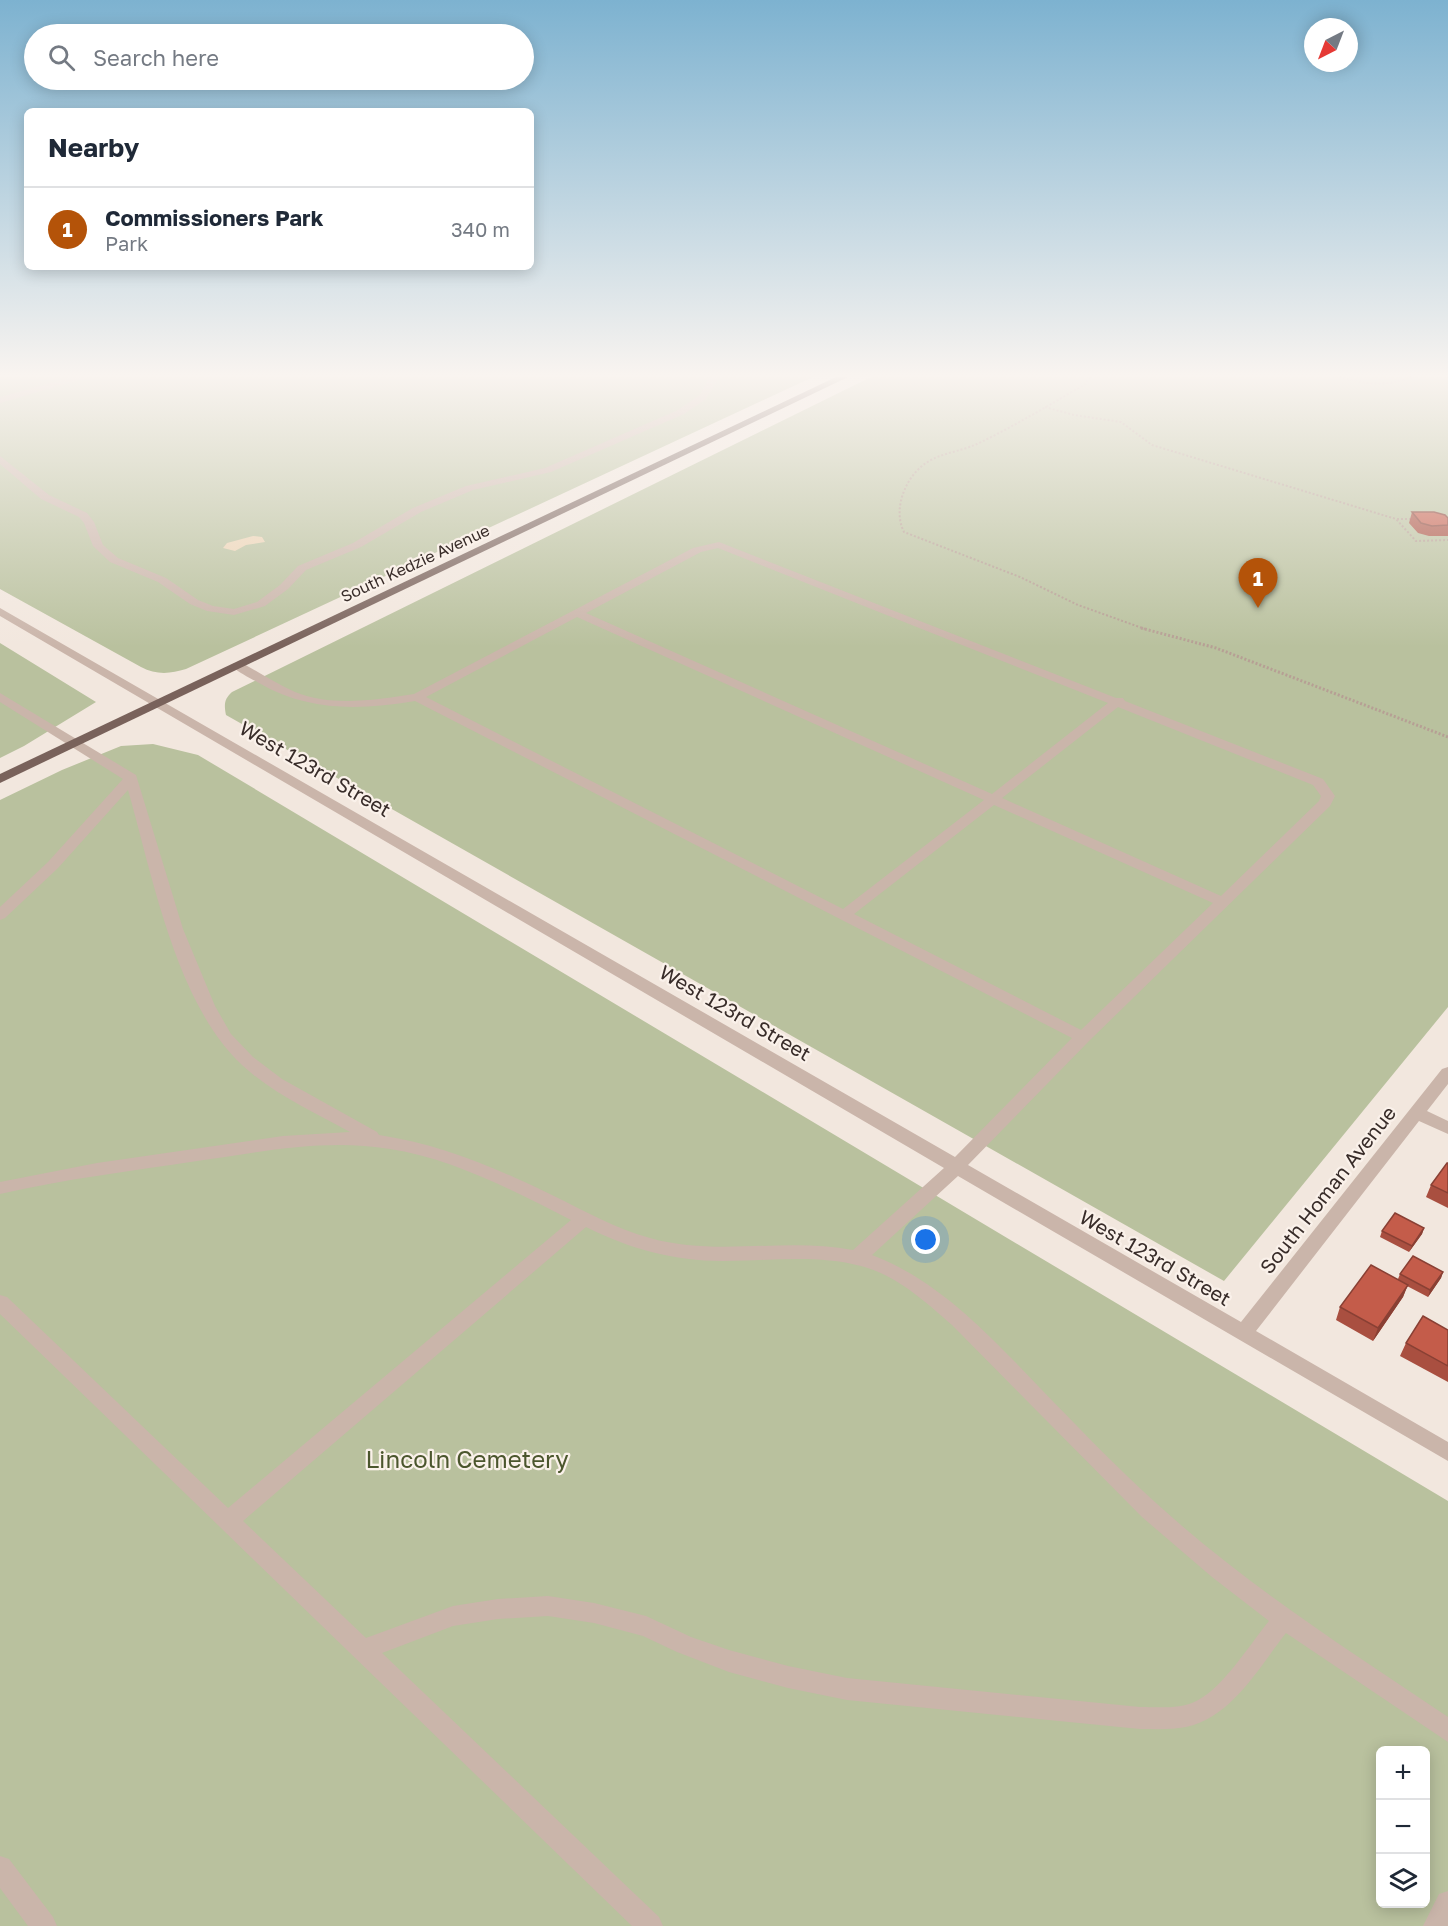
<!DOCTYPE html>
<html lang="en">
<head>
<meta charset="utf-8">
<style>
	body { margin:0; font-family:"Golos Text",sans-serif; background:#f2f2f3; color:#1f2937 }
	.controls { position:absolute; right:18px; bottom:18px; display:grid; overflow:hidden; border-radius:9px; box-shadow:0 3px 15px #0003 }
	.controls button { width:54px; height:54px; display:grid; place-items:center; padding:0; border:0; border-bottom:2px solid #e0e1e3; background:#fff; color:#1f2937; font:30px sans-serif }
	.compass { position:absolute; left:1304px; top:18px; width:54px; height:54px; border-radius:50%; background:#fff; box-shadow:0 3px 15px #0003; rotate:222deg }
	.you { position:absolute; left:926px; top:1240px; width:21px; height:21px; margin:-15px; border:4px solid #fff; border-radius:50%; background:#1a73e8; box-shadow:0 0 0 9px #1a73e833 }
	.badge { display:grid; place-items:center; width:39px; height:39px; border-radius:50%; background:#b45309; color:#fff; font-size:20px; font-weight:700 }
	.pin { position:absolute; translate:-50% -50px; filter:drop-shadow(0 2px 3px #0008) }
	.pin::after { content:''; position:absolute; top:32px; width:21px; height:18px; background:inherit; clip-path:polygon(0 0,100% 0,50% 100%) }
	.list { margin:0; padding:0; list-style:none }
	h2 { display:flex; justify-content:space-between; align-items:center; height:78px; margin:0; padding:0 24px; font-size:26px }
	h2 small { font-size:20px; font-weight:400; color:#747a83 }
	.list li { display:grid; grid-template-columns:39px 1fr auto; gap:18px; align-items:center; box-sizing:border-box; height:84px; padding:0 24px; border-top:2px solid #e0e1e3 }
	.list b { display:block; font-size:22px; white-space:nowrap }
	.list p { margin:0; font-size:20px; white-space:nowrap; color:#747a83 }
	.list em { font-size:20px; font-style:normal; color:#747a83 }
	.icon { flex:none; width:33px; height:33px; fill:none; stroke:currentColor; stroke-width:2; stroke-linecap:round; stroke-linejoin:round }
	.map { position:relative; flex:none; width:1448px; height:1926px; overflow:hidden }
	.search { position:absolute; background:#fff; box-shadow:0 3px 15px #0003; left:24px; top:24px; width:510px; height:66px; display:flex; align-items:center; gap:15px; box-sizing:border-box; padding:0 21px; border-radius:33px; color:#747a83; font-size:22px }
	.panel { position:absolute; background:#fff; box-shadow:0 3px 15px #0003; left:24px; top:108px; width:510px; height:162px; border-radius:9px }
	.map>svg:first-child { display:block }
	.green { fill:#b9c19e; fill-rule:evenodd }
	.sand { fill:#edd4b5 }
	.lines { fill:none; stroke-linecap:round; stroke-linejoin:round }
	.path-far1 { stroke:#b69f94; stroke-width:2; stroke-dasharray:2 2; stroke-linecap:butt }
	.path { stroke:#b69f94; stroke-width:3; stroke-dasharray:2 2; stroke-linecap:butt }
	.minor { fill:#cab5aa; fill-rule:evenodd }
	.major { fill:#79625b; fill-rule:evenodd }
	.wall { fill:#a94f40 }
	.shaded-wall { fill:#894034 }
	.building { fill:#c45c4a; stroke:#894034; stroke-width:1.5 }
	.labels { text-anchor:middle; stroke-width:4.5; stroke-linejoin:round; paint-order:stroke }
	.far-street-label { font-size:16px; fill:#382c29; stroke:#faf1ea }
	.street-label { font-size:20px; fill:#382c29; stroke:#faf1ea }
	.near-park-label { font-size:24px; fill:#4b562d; stroke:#faf1ea }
</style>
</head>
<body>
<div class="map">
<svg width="1448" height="1926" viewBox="0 0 1448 1926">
	<rect width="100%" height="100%" fill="#f2e7de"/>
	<path class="green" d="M0 377H813L186 669C170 674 156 675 141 667L0 589Z
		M871 377H1448V1007L1224 1281 226 715C224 705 224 699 232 692Z
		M0 643 96 702 24 746 0 758Z
		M153 744 198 755 1448 1501V1926H0V800L62 770 121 746ZM1380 1750H1426V1904H1380Z"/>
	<path class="sand" d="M253 536 262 537 265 542 246 545 235 551 223 548 227 543Z"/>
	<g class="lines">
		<path class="path-far1" d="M1090 377 1086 384C1050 404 1015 426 977 444 960 452 937 453 922 466 904 481 893 510 904 532L1020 577 1078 605 1145 629
			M1339 377C1365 384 1387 387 1412 377
			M1045 407 1074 415 1121 422 1152 445 1396 519 1416 541 1448 540
			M1397 519H1413"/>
		<path class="path" d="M1141 628 1216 648 1448 737"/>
		<path class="minor" d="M73 377H89L0 403V397Z
			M710 377H719L706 399 684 414 551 472 473 490 421 512 361 547 306 570 288 589 265 606 234 615 207 611 190 604 158 582 110 562 93 546 84 523 79 517 41 499 0 464V456L49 495 87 513 94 522 103 545 118 558 166 578 198 600 213 606 234 609 257 602 280 585 298 566 353 543 413 508 466 486 545 468 678 410 700 395Z
			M719 542 1116 698H1123L1125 701 1323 779 1335 796 1330 806 1089 1041 968 1165 1241 1322 1442 1069 1448 1067V1084L1427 1111 1448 1121V1134L1419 1121 1256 1331 1448 1442V1461L958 1176 872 1255C940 1281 990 1336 1040 1388 1078 1427 1116 1467 1156 1503 1246 1585 1348 1650 1448 1717V1742L1286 1633C1259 1667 1232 1717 1186 1727 1171 1730 1155 1729 1140 1729L847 1700 788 1688 729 1672 677 1652 643 1636 594 1623 548 1616 498 1619 453 1626 382 1653 659 1917 663 1926H632L0 1314V1295L7 1297 228 1508 571 1220C514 1191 454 1159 390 1149 324 1138 262 1152 197 1161 131 1171 65 1179 0 1194V1182L97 1163 283 1136 350 1132C314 1112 273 1094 242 1065 176 1004 152 874 128 790L58 868 5 918 0 920V907L48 862 123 779 0 702V693L136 775 183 929 215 1006 231 1034 253 1057 282 1079 377 1132 379 1135C440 1144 499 1169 554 1196 585 1211 616 1229 650 1238 716 1257 786 1237 853 1250L944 1168 0 616V608L955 1157 1072 1038 415 701C360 710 309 712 259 683 250 678 239 673 232 666L234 663H242C260 673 277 684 295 692 332 707 375 700 414 694L693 548ZM718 548 1108 703 992 794 586 613 701 552ZM577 617 984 800 843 909 426 697ZM1118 707 1313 785 1321 796 1319 801 1221 896 1002 798ZM994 805 1213 903 1081 1030 854 914ZM586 1227C630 1249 674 1261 723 1261 769 1261 816 1254 861 1266 896 1275 926 1302 952 1325L1142 1517 1212 1577 1269 1621C1249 1645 1221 1692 1192 1703 1176 1709 1156 1707 1140 1707L847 1678 788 1666 729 1650 691 1637 646 1616 594 1603 548 1596 498 1599 453 1606 366 1638 243 1521Z
			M0 1856 9 1859 53 1917 57 1926H28L0 1888Z
			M1448 1891V1926H1423L1439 1894Z"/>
		<path class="major" d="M836 377H848L0 783V774Z"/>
	</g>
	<path class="wall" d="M1412 512 1448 518V536H1429L1418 533 1409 523Z
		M1448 1163V1208L1426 1197 1431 1185Z
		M1424 1228 1422 1234 1409 1252 1380 1237 1382 1231Z
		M1443 1272 1441 1278 1428 1297 1407 1286 1403 1297 1373 1341 1336 1320 1340 1307 1398 1279 1400 1274Z
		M1448 1330V1382L1400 1356 1406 1343Z"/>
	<path class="shaded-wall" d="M1424 1228 1422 1234 1409 1252 1412 1246Z
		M1443 1272 1441 1278 1428 1297 1430 1290Z
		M1408 1285 1403 1297 1373 1341 1378 1328Z"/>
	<path class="building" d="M1412 512H1434L1445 515 1448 518V525L1432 526 1421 523Z
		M1447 1163H1448V1193L1431 1185Z
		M1395 1213 1424 1228 1412 1246 1382 1231Z
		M1413 1256 1443 1272 1430 1290 1400 1274Z
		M1371 1265 1408 1285 1378 1328 1340 1307Z
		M1423 1316 1448 1330V1366L1406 1343Z"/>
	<linearGradient id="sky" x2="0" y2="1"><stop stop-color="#7db2d0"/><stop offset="0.58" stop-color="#f9f4f0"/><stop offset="1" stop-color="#f9f4f0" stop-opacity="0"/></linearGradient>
	<rect width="1448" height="647" fill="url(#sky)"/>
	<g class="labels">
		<g class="far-street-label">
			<text transform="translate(415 563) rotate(-25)" y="6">South Kedzie Avenue</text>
		</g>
		<g class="street-label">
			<text transform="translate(315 769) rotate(30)" y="7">West 123rd Street</text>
			<text transform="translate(735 1013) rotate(30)" y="7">West 123rd Street</text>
			<text transform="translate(1328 1190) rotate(-52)" y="7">South Homan Avenue</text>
			<text transform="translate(1155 1258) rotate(30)" y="7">West 123rd Street</text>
		</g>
		<g class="near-park-label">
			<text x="467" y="1468">Lincoln Cemetery</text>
		</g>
	</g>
</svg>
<div class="controls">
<button>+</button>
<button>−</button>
<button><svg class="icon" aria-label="layers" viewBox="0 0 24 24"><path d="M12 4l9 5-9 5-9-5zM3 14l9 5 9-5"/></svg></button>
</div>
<svg class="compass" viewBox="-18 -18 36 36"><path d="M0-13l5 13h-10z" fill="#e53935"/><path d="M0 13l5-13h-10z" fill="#747a83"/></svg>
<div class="you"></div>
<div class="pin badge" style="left:1258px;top:608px">1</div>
<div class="search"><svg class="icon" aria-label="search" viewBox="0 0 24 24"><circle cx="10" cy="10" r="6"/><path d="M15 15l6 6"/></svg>Search here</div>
<section class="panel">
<h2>Nearby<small></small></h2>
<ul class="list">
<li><span class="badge">1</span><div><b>Commissioners Park</b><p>Park</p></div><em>340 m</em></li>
</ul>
</section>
</div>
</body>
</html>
